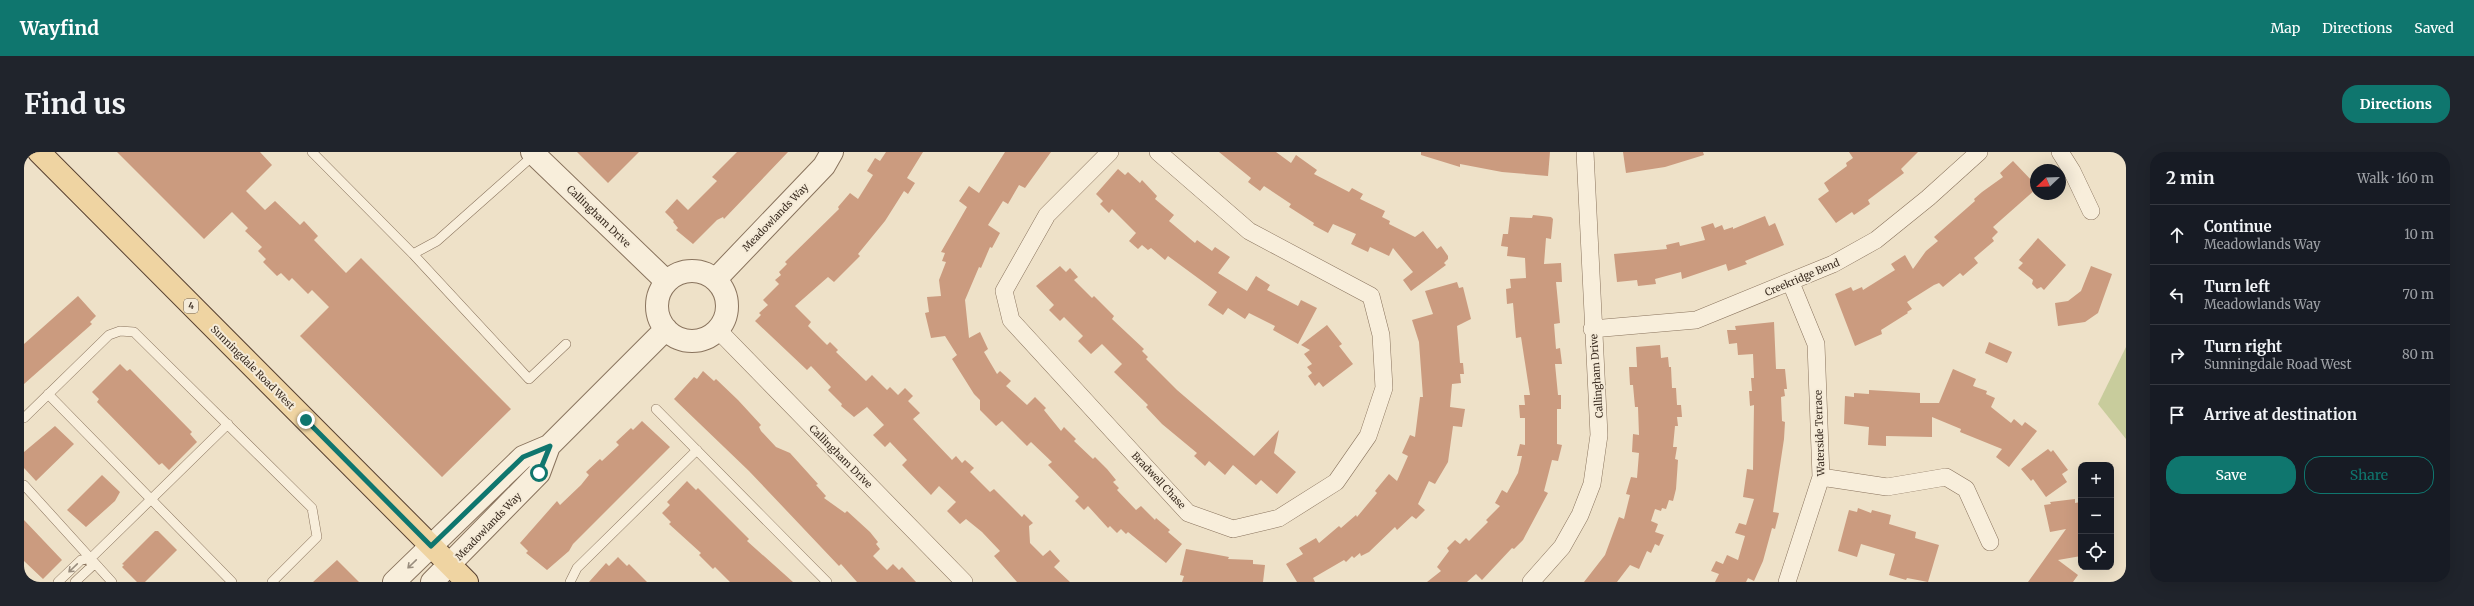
<!DOCTYPE html>
<html lang="en">
<head>
<meta charset="utf-8">
<style>
	body { margin:0; font-family:Merriweather,serif; background:#20242c; color:#f1f3f6 }
	.controls { position:absolute; right:12px; bottom:12px; display:grid; overflow:hidden; border-radius:8px; box-shadow:0 4px 16px #0002 }
	.controls button { width:36px; height:36px; display:grid; place-items:center; padding:0; border:0; border-bottom:1px solid #363941; background:#171b24; color:#f1f3f6; font:20px sans-serif }
	.compass { position:absolute; left:2006px; top:12px; width:36px; height:36px; border-radius:50%; background:#171b24; box-shadow:0 4px 16px #0002; rotate:247deg }
	.stop { position:absolute; width:12px; height:12px; margin:-9px; border:3px solid #0f766e; border-radius:50%; background:#fff }
	.stop.end { background:#0f766e; border-color:#fff; box-shadow:0 1px 4px #0008 }
	.list { margin:0; padding:0; list-style:none }
	h2 { display:flex; justify-content:space-between; align-items:center; height:52px; margin:0; padding:0 16px; font-size:17px }
	h2 small { font-size:13px; font-weight:400; color:#9ea1a6 }
	.list li { display:grid; grid-template-columns:26px 1fr auto; gap:12px; align-items:center; box-sizing:border-box; height:60px; padding:0 16px; border-top:1px solid #363941 }
	.list b { display:block; font-size:15px; white-space:nowrap }
	.list p { margin:0; font-size:13px; white-space:nowrap; color:#9ea1a6 }
	.list em { font-size:13px; font-style:normal; color:#9ea1a6 }
	.actions { display:flex; gap:8px; padding:12px 16px }
	.actions a { flex:1; padding:9px 0; border:1px solid #0f766e; border-radius:16px; text-align:center; font-size:14px; color:#0f766e }
	.actions .main { background:#0f766e; color:#fff }
	.icon { flex:none; width:22px; height:22px; fill:none; stroke:currentColor; stroke-width:2; stroke-linecap:round; stroke-linejoin:round }
	.map { position:relative; flex:none; width:2102px; height:430px; overflow:hidden; border-radius:16px }
	header { display:flex; align-items:center; gap:24px; box-sizing:border-box; height:56px; padding:0 20px; background:#0f766e; color:#fff }
	header strong { font-size:19px }
	nav { display:flex; gap:22px; margin-inline-start:auto; font-size:14px }
	.intro { display:flex; align-items:center; justify-content:space-between; box-sizing:border-box; height:96px; padding:0 24px }
	h1 { margin:0; font-size:28px }
	.button { padding:10px 18px; border-radius:16px; background:#0f766e; color:#fff; font-size:14px; font-weight:700 }
	main { display:flex; gap:24px; padding:0 24px }
	aside { flex:1; background:#171b24; border-radius:16px; box-shadow:0 4px 16px #0002 }
	.map>svg:first-child { display:block }
	.green { fill:#c8cc9c }
	.building { fill:#cb9b7f }
	.lines { fill:none; stroke-linecap:round; stroke-linejoin:round }
	.service-casing { stroke:#89735d; stroke-width:10 }
	.minor-casing { stroke:#89735d; stroke-width:18 }
	.tertiary-casing { stroke:#89735d; stroke-width:24 }
	.primary-casing { stroke:#584131; stroke-width:24 }
	.service { stroke:#f8eedb; stroke-width:9 }
	.minor { stroke:#f8eedb; stroke-width:17 }
	.tertiary { stroke:#f8eedb; stroke-width:22 }
	.primary { stroke:#efd4a2; stroke-width:22 }
	.oneway { stroke:#998d7e }
	.route { stroke:#0f766e; stroke-width:5 }
	.labels { text-anchor:middle; stroke-width:4; stroke-linejoin:round; paint-order:stroke }
	.shield { fill:#f5ebd8; stroke:#726557; stroke-width:1 }
	.shield-label { font-size:9px; font-weight:bold; fill:#3a2c20 }
	.street-label { font-size:10px; fill:#3a2c20; stroke:#f5ebd8 }
</style>
</head>
<body>
<header>
<strong>Wayfind</strong>
<nav><a>Map</a><a>Directions</a><a>Saved</a></nav>
</header>
<div class="intro"><h1>Find us</h1><a class="button">Directions</a></div>
<main>
<div class="map">
<svg width="2102" height="430" viewBox="0 0 2102 430">
	<rect width="100%" height="100%" fill="#eee1c8"/>
	<path class="green" d="M2102 195V287L2074 252Z"/>
	<path class="building" d="M93 0H236L248 13 222 39 241 58 251 49 276 73 280 69 294 84 290 88 322 121 337 106 487 257 418 325 276 184 305 155 288 138 284 142 268 126 265 129 257 121 253 124 239 110 242 107 234 99 238 95 221 79 224 76 208 60 180 87Z
		M553 0H615L584 31Z
		M713 0H764L700 67 699 65 693 68 669 92 652 78 654 76 649 70 650 69 641 60 653 47 664 58 693 29 688 25Z
		M862 0H899L883 26 891 31 884 42 880 39 861 69 834 102 836 104 810 130 804 125 771 154 787 170 784 174 803 193 806 190 814 198 812 200 842 229 848 223 863 238 866 235 874 243 881 236 889 244 884 249 896 261 889 267 928 308 932 304 938 311 941 308 950 316 946 320 966 340 970 337 998 365 1000 362 1009 371 1005 374 1006 391 1019 404 1026 398 1036 409 1030 415 1046 430H993L970 404 976 399 958 380 942 367 936 372 923 359 932 350 915 334 907 343 878 313 883 308 866 290 861 295 849 283 860 273 843 255 830 265 817 254 818 252 804 238 807 235 787 214 783 218 731 169 737 163 735 161 744 153 739 148 755 132 751 128 757 123 755 120 763 112 761 110 815 57 814 55 826 41 834 47 849 23 843 19 851 6 856 9Z
		M981 0H1027L1001 36 995 33 984 52 979 49 964 73 976 81 968 96 966 95 957 116 955 115 941 148 945 186 956 180 964 197 960 200 973 222 976 219 987 229 982 234 1003 253 1011 245 1022 256 1020 258 1037 279 1040 275 1052 287 1050 289 1069 307 1071 305 1083 317 1092 328 1089 330 1095 336 1093 338 1112 358 1117 354 1131 368 1132 366 1146 378 1144 380 1158 392 1142 411 1104 380 1102 382 1097 377 1093 381 1086 374 1084 376 1064 354 1060 358 1051 349 1055 345 1024 313 1028 310 1007 290 1003 294 978 269 972 274 956 258V248L950 242 928 207 933 203 921 184 907 186 901 161 905 160 903 145 917 144 915 128 922 110 918 109 921 101 917 100 943 55 935 49 945 34 955 41Z
		M1195 0H1252L1267 11 1272 3 1293 18 1290 22 1325 40 1328 36 1339 42 1336 47 1361 59 1358 65 1366 69 1365 72 1391 85 1399 79 1413 97 1417 94 1424 104V107L1420 111 1422 113 1387 139 1379 128 1389 120 1369 96 1365 104 1346 95 1344 100 1327 92 1332 82 1309 72 1304 81 1289 73 1290 71 1265 55 1267 52 1240 34 1236 39 1224 30 1227 26Z
		M1397 0H1526L1524 24 1478 20 1436 12V15L1397 3Z
		M1599 0H1679L1680 3 1641 15 1602 21Z
		M1825 0H1894L1877 17 1880 21 1844 48 1846 52 1830 63 1828 60 1812 71 1794 47 1805 39 1800 31 1823 14 1822 11 1829 6Z
		M1989 9 2012 33V37L1969 75 1974 80 1968 86 1970 89 1950 106 1954 111 1939 124 1936 121 1919 135 1915 131 1910 133 1883 150 1888 157 1883 160 1884 161 1857 178 1858 182 1831 194 1811 142 1827 135 1829 139 1838 135 1839 138 1871 118 1867 112 1881 103 1889 117 1902 99 1914 89 1910 85 1951 49 1950 47 1958 40 1979 25 1976 21Z
		M1094 17 1101 23 1104 20 1116 31 1118 28 1133 44 1131 47 1150 63 1145 69 1171 91 1173 88 1188 99 1191 95 1206 105 1194 121 1223 139 1232 124 1246 133 1243 138 1274 154 1277 148 1293 156 1274 192 1249 178 1251 174 1225 161 1221 167 1204 156 1199 163 1184 153 1193 140 1144 104 1141 108 1127 96 1124 98 1118 93 1114 97 1105 89 1112 81 1088 57 1085 61 1076 52 1079 49 1072 42Z
		M1509 63 1527 65 1529 67 1527 87 1522 86 1520 112 1537 111 1538 130H1532L1536 171 1530 172 1532 197 1536 196 1538 212H1531L1534 243H1537V257H1533V292L1538 293 1534 309 1528 308 1520 339 1524 341 1499 388 1490 397 1488 396 1458 428 1452 422 1443 430H1403L1417 419 1413 415 1425 399 1423 396 1431 388 1436 392 1442 386 1445 389 1464 370 1462 368 1476 354 1471 351 1478 338 1483 341 1494 321 1498 304H1493L1496 292 1501 293V266H1496L1495 253H1501L1500 243H1506L1497 185 1492 186 1489 151 1483 152 1482 137 1487 136 1486 127 1502 126 1501 106 1483 104 1484 95 1477 94 1479 82H1484L1486 65 1508 66Z
		M1741 64 1745 74 1751 71 1760 93 1721 109 1723 112 1704 119 1702 112 1658 127 1657 120 1631 127 1632 132 1614 134 1613 128 1593 130 1590 102 1643 97 1642 93 1655 90 1656 94 1681 88 1677 75 1689 71 1691 76 1698 73 1700 78 1709 75V77Z
		M2014 86 2042 113 2020 138 2017 135 2013 137 2008 132 2009 128 1994 116 1999 111 1995 108Z
		M1036 114 1042 120 1046 116 1054 125 1050 128 1068 146 1070 144 1090 164 1088 167 1120 197 1118 199 1124 205 1122 207 1153 238 1230 304 1255 278 1250 301 1272 320 1253 342 1237 328 1232 333 1209 313 1201 323 1185 309 1181 314 1170 304 1173 301 1138 272 1122 255 1124 253 1090 220 1098 212 1078 192 1067 202 1054 189 1059 184 1040 165 1036 169 1025 158 1030 153 1012 134Z
		M2067 114 2088 122 2074 161 2061 170 2034 174 2031 151 2044 149 2057 139Z
		M1433 130 1435 136 1439 135 1447 167 1433 174 1436 211H1439L1440 222H1436L1437 231 1428 232 1426 255 1441 257 1438 275 1429 274 1424 310 1411 332 1405 329 1394 352 1401 358 1392 367 1388 364 1373 378 1371 375 1345 400 1337 404 1336 401 1330 406 1328 404 1322 410 1320 408 1289 426 1291 430H1273L1262 412 1279 402 1275 396 1292 386 1295 391 1315 374 1317 376 1332 363 1333 365 1353 341 1351 339 1365 322 1373 329 1384 304 1378 301 1386 283 1391 285 1396 245H1399L1395 190 1388 168 1409 162 1401 139Z
		M54 144 72 164 66 170 68 172 0 232V192Z
		M1750 170 1752 217H1761L1763 237H1760L1761 244 1757 245 1758 269 1761 270 1760 287 1749 360 1755 361 1751 377 1748 376 1739 409 1730 429 1724 426 1722 430H1691L1695 422 1687 419 1692 409 1699 412 1703 403 1714 408 1721 384 1711 381 1715 371 1722 373 1730 347 1719 345 1723 317 1729 318 1730 253 1726 254 1725 239H1728L1727 226H1730L1729 202 1714 203 1713 191 1705 192 1703 178H1712L1711 174Z
		M1303 173 1318 192 1315 194 1329 212 1299 235 1295 230 1291 234 1284 224 1288 221 1283 215 1288 212 1280 202 1286 198 1277 193Z
		M1965 190 1988 200 1983 211 1961 201Z
		M1636 193 1637 206 1644 205 1645 215H1647L1648 236H1652L1653 253H1657L1658 265H1653L1654 274H1651L1649 295H1653L1651 307 1654 308 1652 337 1649 349 1645 348 1642 357 1638 356 1637 359 1631 357 1627 369 1634 372 1631 380 1640 383 1635 394 1631 392 1627 401 1623 399 1615 417 1606 413 1593 430H1560L1581 403 1595 365 1600 367 1606 343 1602 342 1607 325 1613 326 1615 301 1608 300 1609 282 1615 283 1614 255H1611L1609 233H1606L1605 215H1613L1612 195Z
		M96 212 103 219 106 217 168 280 166 282 173 290 145 318 138 311 135 313 73 250 75 247 68 240Z
		M1929 217 1952 227 1949 234 1963 239 1962 242 1971 246 1967 255 1987 271 1990 267 1998 274 2001 270 2013 279 1985 315 1972 305 1978 297 1936 280 1937 277 1908 265V285L1862 284V294L1844 293 1845 275 1820 272 1821 244 1830 245V241L1845 242V238L1896 241V251H1915Z
		M679 219 690 229 692 227 714 248 737 273 735 275 737 279 752 295 766 301 794 332 792 333 802 344 800 346 821 361 823 359 846 380 854 390 852 392 856 397 849 404 863 418 869 412 875 418 878 415 892 430H833L817 412 815 414 725 319 650 247 670 225 673 227Z
		M618 269 646 295 549 392 545 399 523 418 502 401 504 399 496 391 533 349 536 353 557 333 565 323 562 320 576 307 578 309 595 293 592 290 607 276 609 278Z
		M31 274 50 292 12 329 0 316V300Z
		M2024 297 2027 300 2029 298 2044 318 2038 322 2043 330 2022 345 2009 327 2007 329 1997 317Z
		M78 323 96 340 91 349 62 375 43 358Z
		M663 329 672 338 674 336 725 387 723 389 769 430H706L691 415 689 417 675 403 677 401 645 372 647 370 638 361 646 353 643 350Z
		M2051 347V351L2057 350V404L2034 408 2054 423 2049 430H2004L2042 377 2026 380 2020 353 2027 352 2026 350Z
		M1834 356 1847 361 1848 358 1867 363 1865 372 1892 380 1891 386 1915 393 1904 430 1883 426 1882 428 1865 423 1871 402 1837 392 1833 405 1814 399 1825 358 1833 360Z
		M0 368 38 408 19 427 0 409Z
		M131 379H134L153 398 121 430H113L98 415 100 413 98 412Z
		M1162 397 1205 405 1204 407 1229 408V412L1241 413 1239 430H1158L1160 424 1156 423Z
		M594 405 603 414 605 412 623 430H565L582 411 585 414Z
		M313 408 335 430H289Z"/>
	<g class="lines">
		<g class="service-casing">
			<path id="service" d="M288 0 389 102 413 89 511 2
				M389 102 505 227 542 192
				M24 242 208 430
				M632 257 803 430
				M0 266 85 183 96 179 110 180 288 356 293 385 248 430
				M0 333 88 430
				M34 430 57 408 67 406 204 272
				M51 430 67 415V406
				M546 430 553 416 673 298"/>
		</g>
		<g class="minor-casing">
			<path id="minor" d="M1086 0 1023 63 980 139 987 168 1164 361 1209 377 1255 366 1312 330 1344 284 1360 236 1357 183 1347 144 1225 79 1134 0
				M2036 0 2048 19 2067 59
				M1568 177 1672 168 1809 112 1852 88 1904 46 1955 0
				M694 178 940 430
				M1797 325 1863 335 1922 325 1942 337 1966 390
				M1507 430 1538 395 1556 363 1568 332 1575 283 1561 0
				M1763 430 1797 325 1792 192 1767 131"/>
		</g>
		<g class="tertiary-casing">
			<path id="tertiary" d="M508 0 642 129
				M633 154a35 35 0 1 1 70 0a35 35 0 1 1-70 0Z
				M692 127 800 14 808 0
				M370 430 499 305 525 294 642 177
				M408 430 515 321 525 294"/>
		</g>
		<g class="primary-casing">
			<path id="primary" d="M15 0 443 430"/>
		</g>
		<use href="#service" class="service"/>
		<use href="#minor" class="minor"/>
		<use href="#tertiary" class="tertiary"/>
		<use href="#primary" class="primary"/>
	</g>
	<defs><path id="oneway-shaft" d="M-6 0H5M1.5-3L5.5 0L1.5 3" fill="none" stroke-width="1.6" stroke-linecap="round" stroke-linejoin="round"/></defs>
	<g class="oneway">
		<use href="#oneway-shaft" transform="translate(388 412) rotate(136)"/>
		<use href="#oneway-shaft" transform="translate(49 416) rotate(136)"/>
	</g>
	<g class="lines">
		<path class="route" d="M282 268 407 394 499 305 526 294 515 321"/>
	</g>
	<g class="labels">
		<rect class="shield" x="160" y="147" width="14" height="14" rx="3"/>
		<g class="shield-label">
			<text x="167" y="157">4</text>
		</g>
		<g class="street-label">
			<text transform="translate(575 64) rotate(44)" y="4">Callingham Drive</text>
			<text transform="translate(751 65) rotate(-46)" y="4">Meadowlands Way</text>
			<text transform="translate(1778 125) rotate(-23)" y="4">Creekridge Bend</text>
			<text transform="translate(229 215) rotate(45)" y="4">Sunningdale Road West</text>
			<text transform="translate(1572 224) rotate(-94)" y="4">Callingham Drive</text>
			<text transform="translate(1795 281) rotate(-92)" y="4">Waterside Terrace</text>
			<text transform="translate(817 304) rotate(45)" y="4">Callingham Drive</text>
			<text transform="translate(1135 328) rotate(47)" y="4">Bradwell Chase</text>
			<text transform="translate(464 374) rotate(-46)" y="4">Meadowlands Way</text>
		</g>
	</g>
</svg>
<div class="controls">
<button>+</button>
<button>−</button>
<button><svg class="icon" aria-label="locate" viewBox="0 0 24 24"><circle cx="12" cy="12" r="6"/><path d="M12 2v4M12 18v4M2 12h4M18 12h4"/></svg></button>
</div>
<svg class="compass" viewBox="-18 -18 36 36"><path d="M0-13l5 13h-10z" fill="#e53935"/><path d="M0 13l5-13h-10z" fill="#9ea1a6"/></svg>
<div class="stop" style="left:515px;top:321px"></div>
<div class="stop end" style="left:282px;top:268px"></div>
</div>
<aside>
<h2>2 min<small>Walk · 160 m</small></h2>
<ul class="list">
<li><svg class="icon" aria-label="ahead" viewBox="0 0 24 24"><path d="M12 20V5M6 11l6-6 6 6"/></svg><div><b>Continue</b><p>Meadowlands Way</p></div><em>10 m</em></li>
<li><svg class="icon" aria-label="left" viewBox="0 0 24 24"><path d="M17 20v-9H6M10 6l-5 5 5 5"/></svg><div><b>Turn left</b><p>Meadowlands Way</p></div><em>70 m</em></li>
<li><svg class="icon" aria-label="right" viewBox="0 0 24 24"><path d="M7 20v-9h11M14 6l5 5-5 5"/></svg><div><b>Turn right</b><p>Sunningdale Road West</p></div><em>80 m</em></li>
<li><svg class="icon" aria-label="arrive" viewBox="0 0 24 24"><path d="M6 21V4h12l-3 4 3 4H6"/></svg><div><b>Arrive at destination</b></div></li>
</ul>
<div class="actions"><a class="main">Save</a><a>Share</a></div>
</aside>
</main>
</body>
</html>
